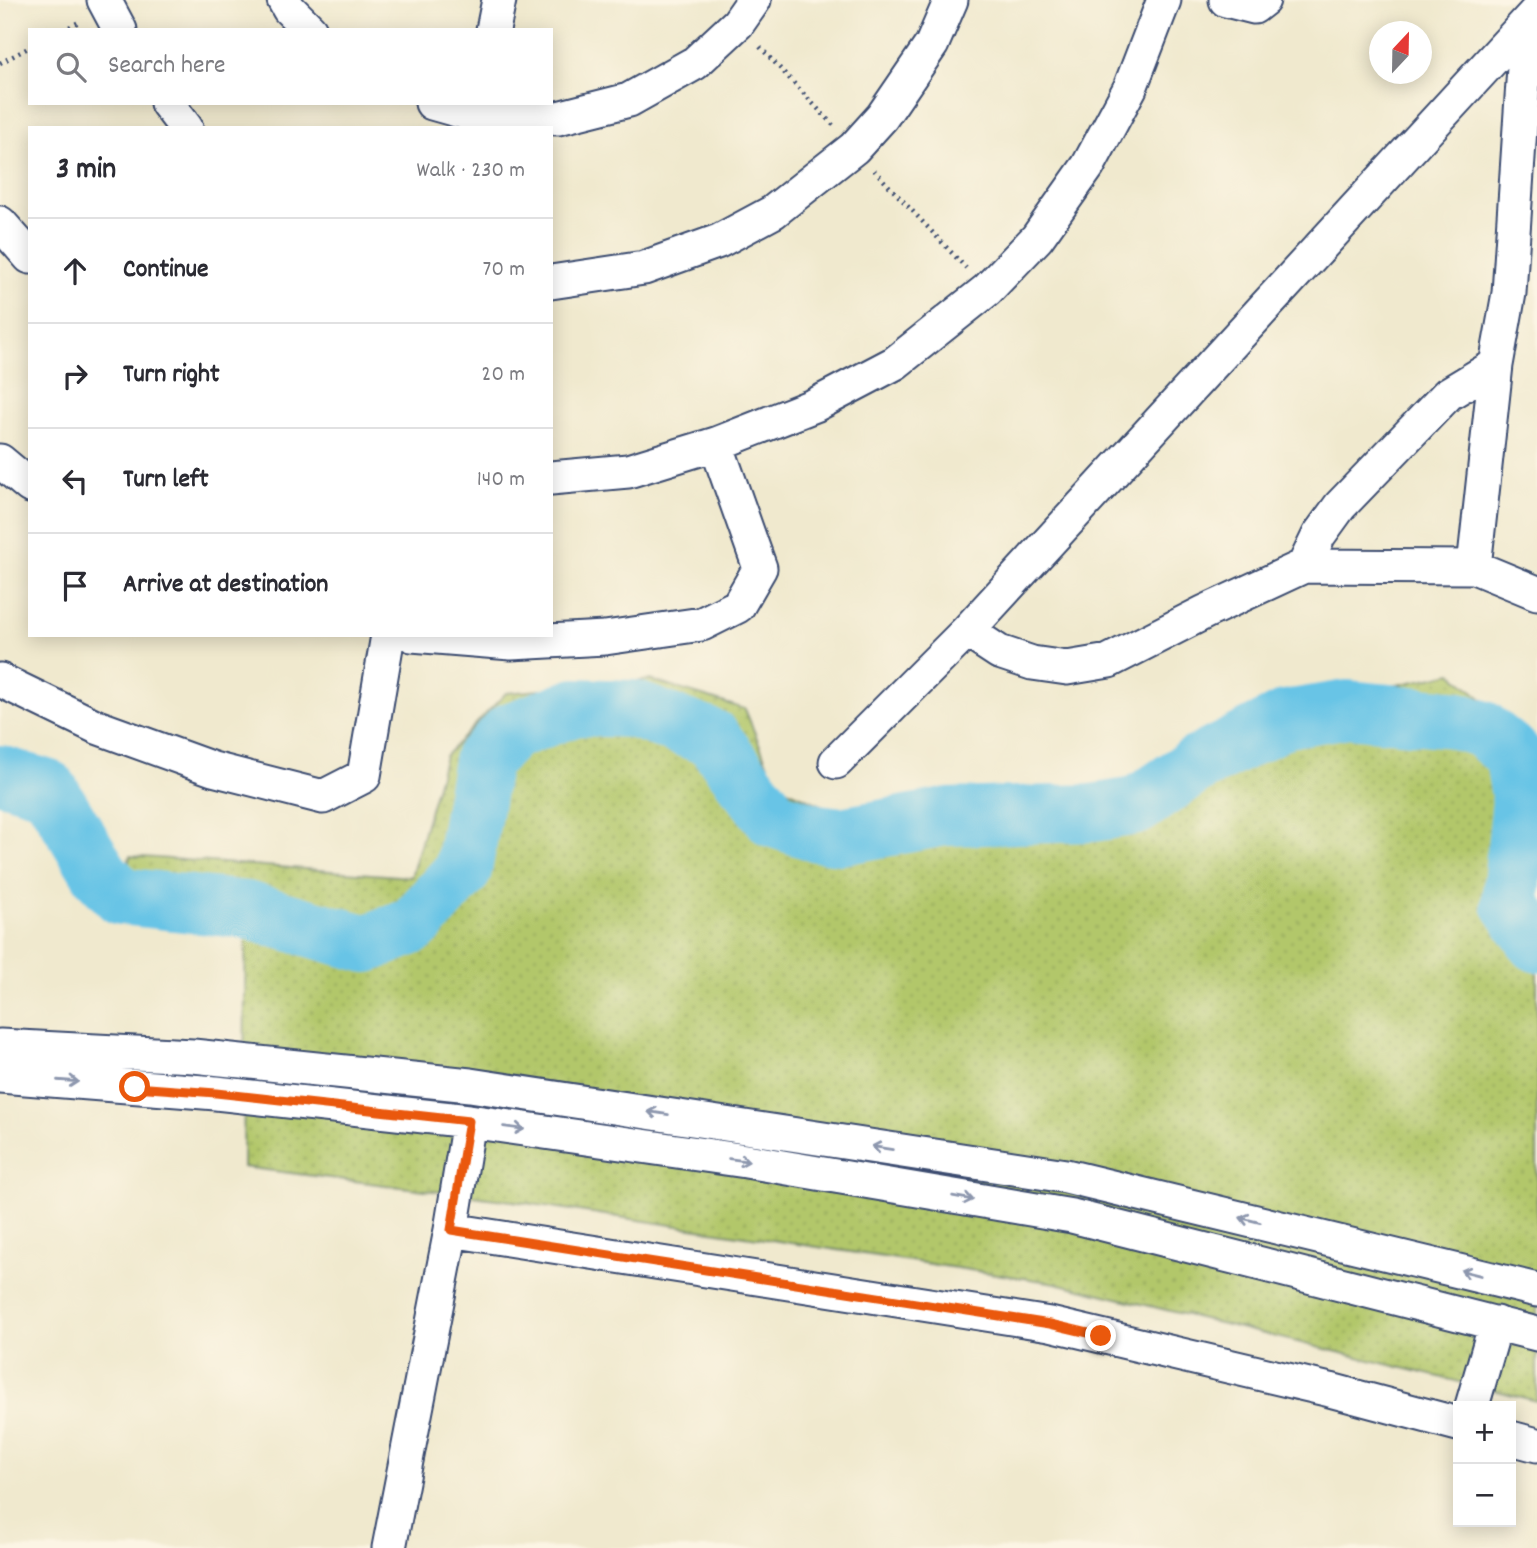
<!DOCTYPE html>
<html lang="en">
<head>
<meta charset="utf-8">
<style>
	body { margin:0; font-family:Dekko,sans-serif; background:#f2f2f3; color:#2b2b33 }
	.controls { position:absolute; right:21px; bottom:21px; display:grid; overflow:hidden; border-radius:0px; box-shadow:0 4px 18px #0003 }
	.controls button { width:63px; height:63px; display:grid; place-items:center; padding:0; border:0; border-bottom:2px solid #e1e1e2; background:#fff; color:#2b2b33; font:35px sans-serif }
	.compass { position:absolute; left:1369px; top:21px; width:63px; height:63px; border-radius:50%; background:#fff; box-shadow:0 4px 18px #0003; rotate:22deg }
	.stop { position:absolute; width:21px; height:21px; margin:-16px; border:5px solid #ea580c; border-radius:50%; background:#fff }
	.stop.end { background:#ea580c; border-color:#fff; box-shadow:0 2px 7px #0008 }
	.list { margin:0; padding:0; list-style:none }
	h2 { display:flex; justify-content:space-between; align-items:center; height:91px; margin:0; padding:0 28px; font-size:30px }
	h2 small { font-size:23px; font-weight:400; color:#7c7c81 }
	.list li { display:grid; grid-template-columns:46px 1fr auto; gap:21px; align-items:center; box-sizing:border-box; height:105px; padding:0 28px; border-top:2px solid #e1e1e2 }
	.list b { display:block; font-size:26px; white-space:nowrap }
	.list em { font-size:23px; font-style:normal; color:#7c7c81 }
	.icon { flex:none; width:38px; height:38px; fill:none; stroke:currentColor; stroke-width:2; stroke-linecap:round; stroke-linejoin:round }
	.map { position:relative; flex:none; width:1537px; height:1548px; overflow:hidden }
	.search { position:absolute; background:#fff; box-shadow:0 4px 18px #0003; left:28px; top:28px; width:525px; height:77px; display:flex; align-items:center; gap:18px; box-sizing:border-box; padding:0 24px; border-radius:0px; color:#7c7c81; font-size:26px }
	.panel { position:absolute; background:#fff; box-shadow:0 4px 18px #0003; left:28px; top:126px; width:525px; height:511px; border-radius:0px }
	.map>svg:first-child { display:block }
	.grass { fill:url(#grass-dots); stroke:#667b64; stroke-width:2 }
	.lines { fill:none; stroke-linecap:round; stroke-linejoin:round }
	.river { stroke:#68c4e6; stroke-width:58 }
	.minor-casing { stroke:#3b4b6f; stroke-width:37 }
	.path { stroke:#3b4b6f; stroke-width:4.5; stroke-dasharray:2 5; stroke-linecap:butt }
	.minor { stroke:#fff; stroke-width:33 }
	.oneway { stroke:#8d97ae }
	.route { stroke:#ea580c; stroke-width:9 }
</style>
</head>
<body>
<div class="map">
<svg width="1537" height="1548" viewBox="0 0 1537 1548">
	<defs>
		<pattern id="grass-dots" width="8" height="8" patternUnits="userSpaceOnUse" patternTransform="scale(1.75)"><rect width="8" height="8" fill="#b2c76b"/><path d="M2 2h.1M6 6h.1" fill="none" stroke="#98ab5f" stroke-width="1.8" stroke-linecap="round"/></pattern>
	</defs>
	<rect width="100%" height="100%" fill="#fcf5e5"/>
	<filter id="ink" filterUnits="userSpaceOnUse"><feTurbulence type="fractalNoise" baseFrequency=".0143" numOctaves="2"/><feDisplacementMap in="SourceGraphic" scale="14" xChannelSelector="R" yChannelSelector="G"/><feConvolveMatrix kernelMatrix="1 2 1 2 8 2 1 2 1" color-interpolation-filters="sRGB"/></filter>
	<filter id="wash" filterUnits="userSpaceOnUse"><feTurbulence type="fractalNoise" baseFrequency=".00686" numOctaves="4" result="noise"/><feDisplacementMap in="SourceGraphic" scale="28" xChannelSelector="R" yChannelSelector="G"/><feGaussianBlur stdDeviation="1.57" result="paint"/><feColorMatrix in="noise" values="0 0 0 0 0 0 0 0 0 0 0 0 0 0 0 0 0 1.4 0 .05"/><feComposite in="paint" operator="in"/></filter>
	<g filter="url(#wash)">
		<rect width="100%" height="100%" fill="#f0e9ce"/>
		<path class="grass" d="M1452 673 1532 742 1537 756V1401L1056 1283 512 1201 243 1167 246 910 121 896 130 856 411 877 445 756 506 693 651 680 745 709 776 785 842 814 903 811 987 789 1128 792 1223 728 1319 702Z"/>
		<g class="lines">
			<path class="river" d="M0 774 49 789 101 875 121 896 246 910 367 944 414 925 463 870 482 761 511 731 576 707 633 709 712 738 774 819 817 833 841 836 945 817 1092 813 1136 806 1198 764 1286 719 1348 709 1452 719 1482 729 1513 754 1521 801 1510 903 1537 943"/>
		</g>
	</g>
	<g filter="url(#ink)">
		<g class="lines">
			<g class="minor-casing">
				<path id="minor" d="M104 0 120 30
					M284 0 289 9 310 30
					M1226 0 1254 7 1263 0
					M493 30 499 0
					M167 103 186 128
					M432 103 478 116 558 118 629 100 695 63 738 23 754 0
					M0 223 30 257
					M551 282 644 268 719 241 773 212 854 148 882 117 932 44 951 0
					M0 461 30 486
					M551 478 628 471 716 444 815 405 895 363 987 290 1037 238 1088 166 1130 88 1164 0
					M1304 566 1319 535 1340 506 1448 394 1496 365
					M1474 567 1496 365 1509 293 1527 22
					M967 631 999 652 1032 663 1067 668 1109 661 1205 612 1304 566 1474 567 1537 593
					M412 635 511 643 605 638 702 624 738 606 760 568 716 444
					M0 680 97 727 213 769 323 797 364 776 388 635
					M836 762 967 631 1537 11
					M0 1046 193 1056 470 1085 1066 1176 1537 1290
					M0 1076 216 1093 469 1121 746 1161 1072 1216 1537 1334
					M451 1230 1050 1324 1330 1390 1458 1424
					M1472 1406 1496 1323
					M1511 1438 1537 1445
					M389 1548 451 1230 469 1121"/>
			</g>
			<path class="path" d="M63 30 81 21
				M760 47 833 125
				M0 63 30 47
				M874 170 966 268"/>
			<use href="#minor" class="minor"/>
		</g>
		<defs><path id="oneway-shaft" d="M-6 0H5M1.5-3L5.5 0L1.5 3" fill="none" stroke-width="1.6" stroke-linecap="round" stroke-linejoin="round" transform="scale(1.75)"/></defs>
		<g class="oneway">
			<use href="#oneway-shaft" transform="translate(68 1081) rotate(4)"/>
			<use href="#oneway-shaft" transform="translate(658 1113) rotate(-171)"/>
			<use href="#oneway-shaft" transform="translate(514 1128) rotate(8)"/>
			<use href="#oneway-shaft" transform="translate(882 1148) rotate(-171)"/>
			<use href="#oneway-shaft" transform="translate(739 1160) rotate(8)"/>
			<use href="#oneway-shaft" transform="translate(963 1198) rotate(10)"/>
			<use href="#oneway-shaft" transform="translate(1250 1220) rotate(-166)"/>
			<use href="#oneway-shaft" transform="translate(1471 1273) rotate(-166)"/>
		</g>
	</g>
	<g class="lines" filter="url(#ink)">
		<path class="route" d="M135 1087 216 1093 469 1121 451 1230 1050 1324 1101 1336"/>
	</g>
</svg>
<div class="controls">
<button>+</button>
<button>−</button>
</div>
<svg class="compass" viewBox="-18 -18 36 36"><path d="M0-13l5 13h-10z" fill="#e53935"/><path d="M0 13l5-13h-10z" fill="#7c7c81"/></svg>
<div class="stop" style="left:135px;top:1087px"></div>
<div class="stop end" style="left:1101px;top:1336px"></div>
<div class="search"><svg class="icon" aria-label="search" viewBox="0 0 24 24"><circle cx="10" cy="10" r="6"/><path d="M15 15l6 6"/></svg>Search here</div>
<section class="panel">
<h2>3 min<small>Walk · 230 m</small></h2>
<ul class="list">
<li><svg class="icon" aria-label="ahead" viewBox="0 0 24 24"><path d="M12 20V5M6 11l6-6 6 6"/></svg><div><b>Continue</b></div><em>70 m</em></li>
<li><svg class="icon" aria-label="right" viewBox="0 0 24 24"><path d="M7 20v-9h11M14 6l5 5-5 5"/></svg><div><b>Turn right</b></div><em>20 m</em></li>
<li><svg class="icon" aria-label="left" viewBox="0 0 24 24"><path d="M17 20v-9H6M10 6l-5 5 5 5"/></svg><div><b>Turn left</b></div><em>140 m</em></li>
<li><svg class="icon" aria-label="arrive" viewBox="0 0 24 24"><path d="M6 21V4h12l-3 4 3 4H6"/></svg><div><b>Arrive at destination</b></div></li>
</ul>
</section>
</div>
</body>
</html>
